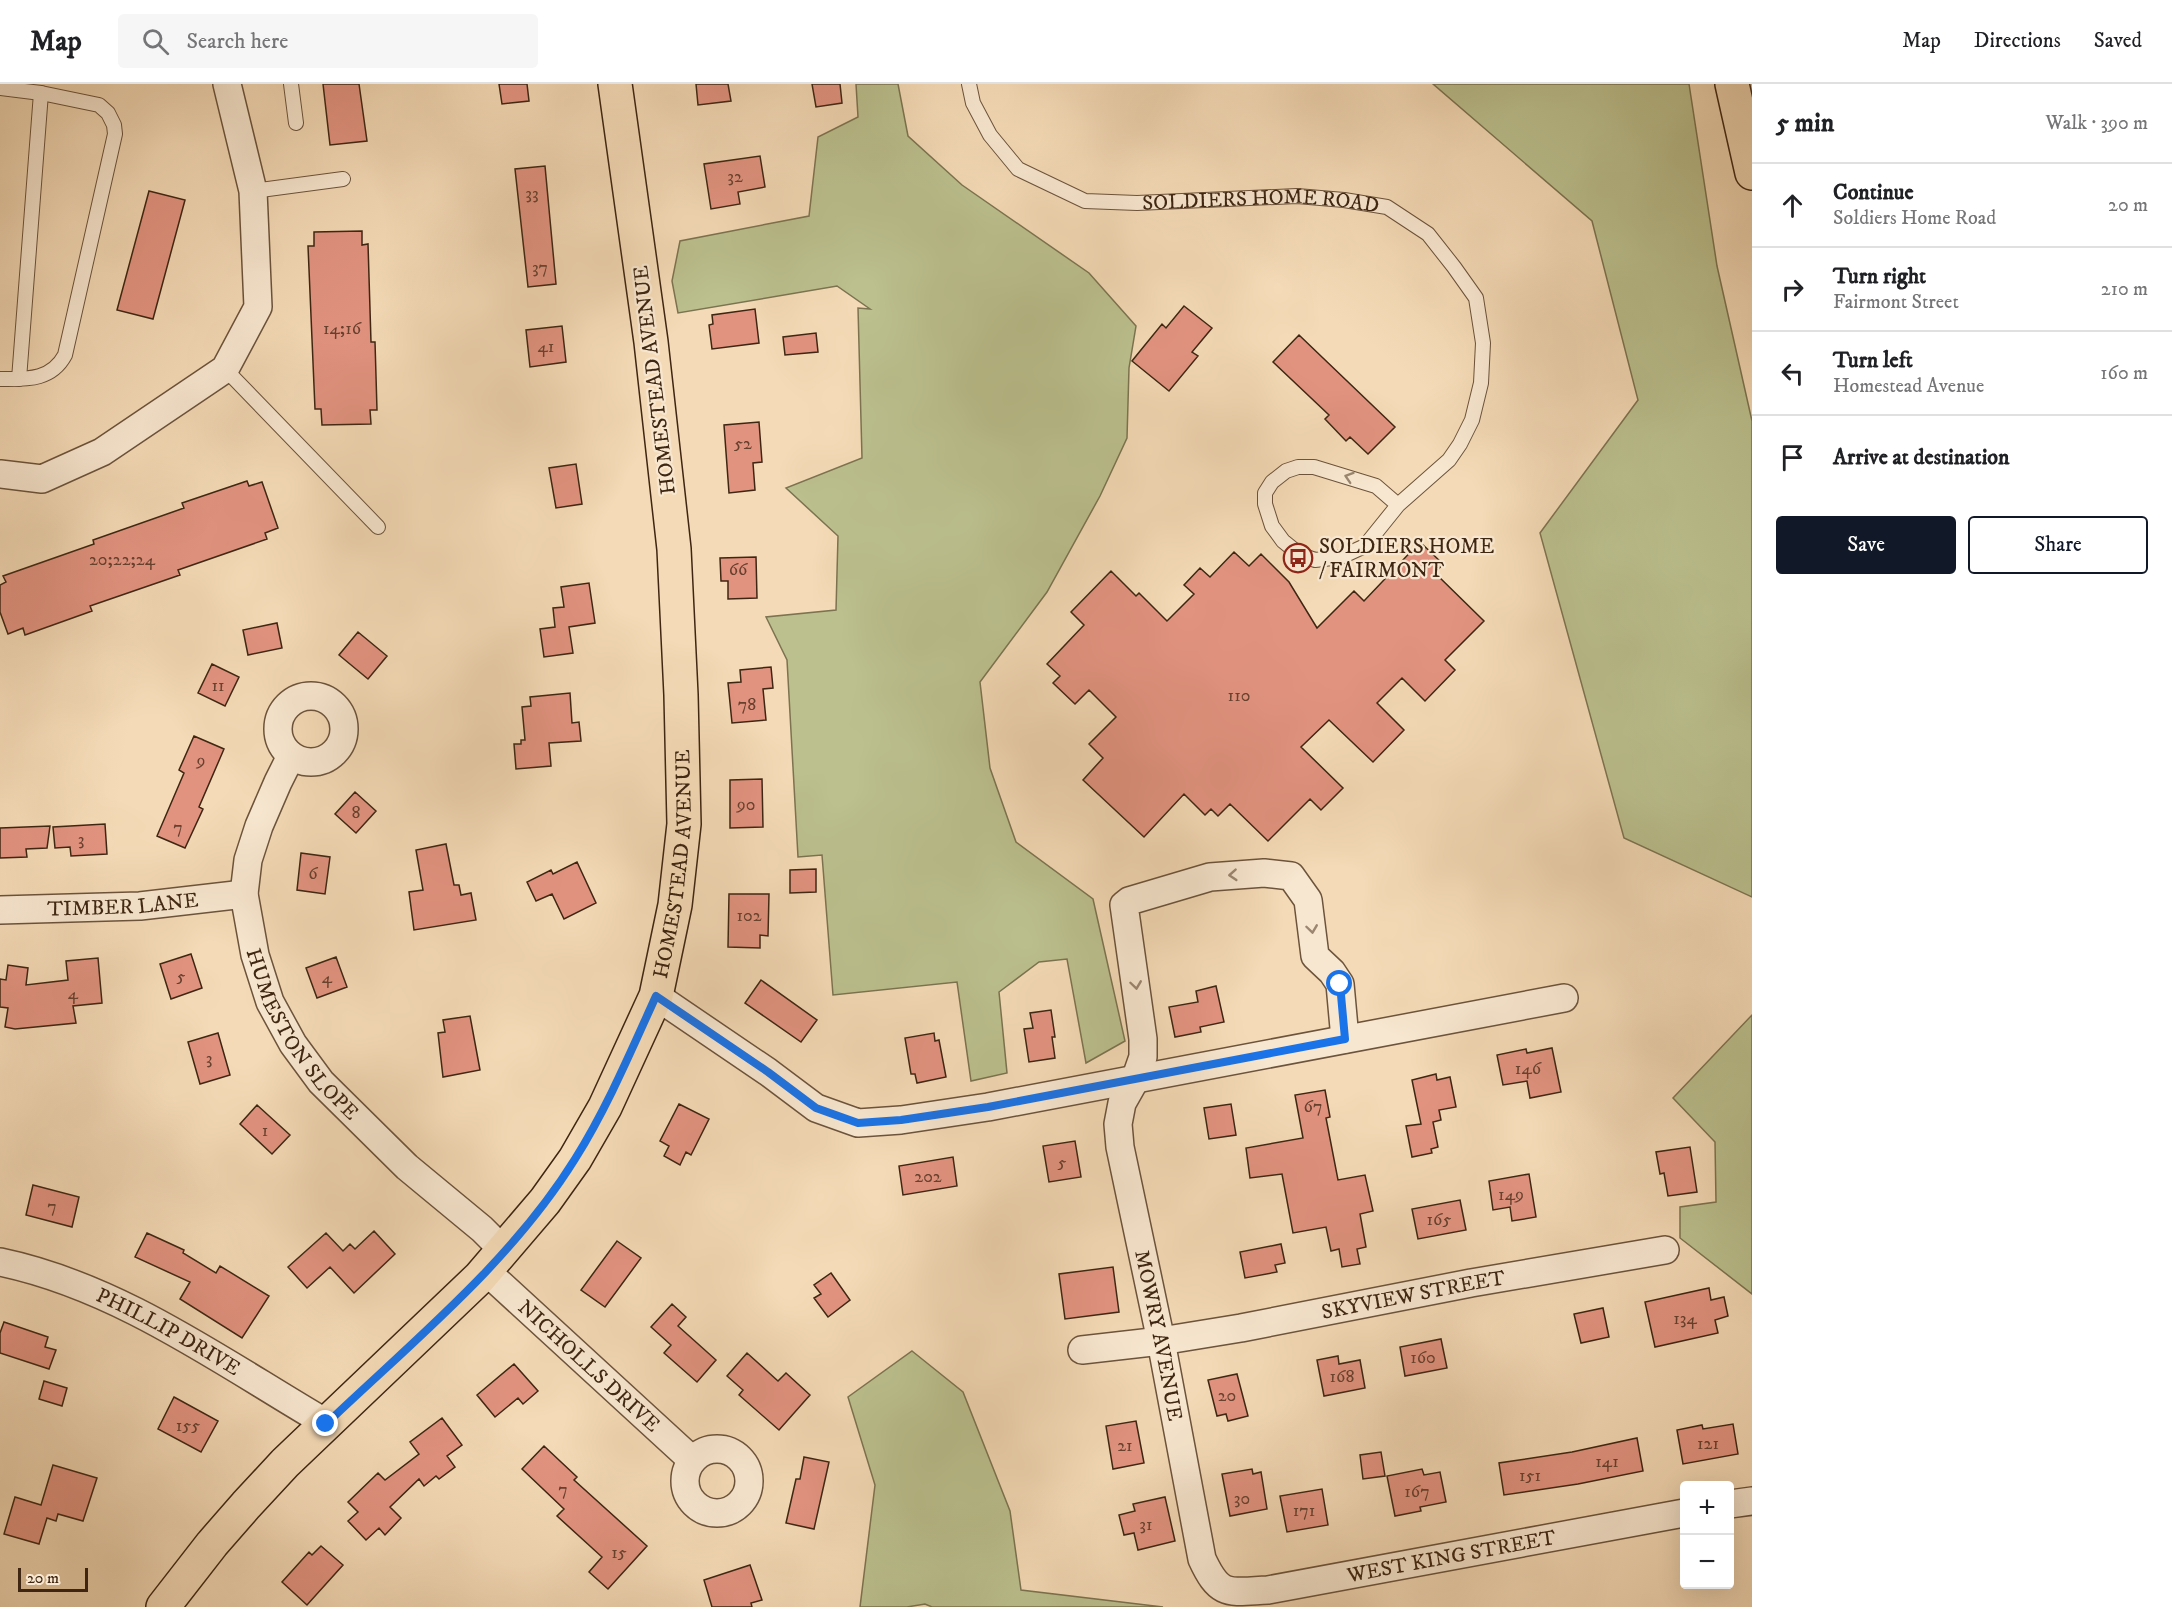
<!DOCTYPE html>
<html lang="en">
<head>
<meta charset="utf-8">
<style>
	body { margin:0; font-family:"IM FELL DW Pica",serif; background:#f6f6f6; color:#202124 }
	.controls { position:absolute; right:18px; bottom:18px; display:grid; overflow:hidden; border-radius:6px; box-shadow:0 6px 24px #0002 }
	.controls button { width:54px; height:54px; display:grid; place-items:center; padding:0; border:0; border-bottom:2px solid #e0e0e0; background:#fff; color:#202124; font:30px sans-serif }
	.scale { position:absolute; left:18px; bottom:15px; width:70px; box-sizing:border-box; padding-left:6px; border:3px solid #3e2612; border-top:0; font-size:16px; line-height:21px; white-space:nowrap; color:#3e2612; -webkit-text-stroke:4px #f8e7d0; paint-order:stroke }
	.stop { position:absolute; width:18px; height:18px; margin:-14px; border:4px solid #1a73e8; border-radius:50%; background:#fff }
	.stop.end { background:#1a73e8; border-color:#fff; box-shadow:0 2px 6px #0008 }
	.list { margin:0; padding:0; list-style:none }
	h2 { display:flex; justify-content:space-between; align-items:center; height:78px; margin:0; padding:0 24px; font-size:26px }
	h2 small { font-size:20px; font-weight:400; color:#757577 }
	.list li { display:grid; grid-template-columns:39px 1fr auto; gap:18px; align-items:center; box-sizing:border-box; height:84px; padding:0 24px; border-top:2px solid #e0e0e0 }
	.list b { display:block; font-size:22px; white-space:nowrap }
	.list p { margin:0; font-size:20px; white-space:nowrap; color:#757577 }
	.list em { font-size:20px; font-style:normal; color:#757577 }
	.actions { display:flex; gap:12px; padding:18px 24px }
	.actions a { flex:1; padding:14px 0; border:2px solid #111827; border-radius:6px; text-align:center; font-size:21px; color:#111827 }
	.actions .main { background:#111827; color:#fff }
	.icon { flex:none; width:33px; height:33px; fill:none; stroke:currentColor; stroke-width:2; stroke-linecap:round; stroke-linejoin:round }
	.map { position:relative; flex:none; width:1752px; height:1523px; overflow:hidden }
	header { display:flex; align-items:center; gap:36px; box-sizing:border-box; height:84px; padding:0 30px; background:#fff; border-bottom:2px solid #e0e0e0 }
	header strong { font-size:28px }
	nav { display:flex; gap:33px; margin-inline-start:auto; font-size:21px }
	.search { width:420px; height:54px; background:#f6f6f6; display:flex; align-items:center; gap:15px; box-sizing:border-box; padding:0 21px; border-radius:6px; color:#757577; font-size:22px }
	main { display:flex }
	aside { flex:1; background:#fff }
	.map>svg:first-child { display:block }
	.green { fill:#bbc08e; stroke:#7c7350; stroke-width:1.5 }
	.building { fill:#e29380; stroke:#3e2612; stroke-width:1.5 }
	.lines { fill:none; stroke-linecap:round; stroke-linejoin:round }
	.lane-casing { stroke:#6c533b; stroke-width:16 }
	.street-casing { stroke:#6c533b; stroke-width:30 }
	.primary-casing { stroke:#3e2612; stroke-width:36 }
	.highway-casing { stroke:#3e2612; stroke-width:36 }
	.lane { stroke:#f8e7d0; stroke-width:14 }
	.street { stroke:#f8e7d0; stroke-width:27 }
	.primary { stroke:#f4dab6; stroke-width:33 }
	.highway { stroke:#f4dab6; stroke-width:33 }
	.oneway { stroke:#9b8671 }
	.route { stroke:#1a73e8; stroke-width:8 }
	.labels { text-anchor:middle; stroke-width:4.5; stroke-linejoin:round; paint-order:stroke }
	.number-label { font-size:18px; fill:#67412e }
	.street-label { font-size:21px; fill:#3e2612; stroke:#f8e7d0 }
	.poi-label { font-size:21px; fill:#3e2612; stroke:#f8e7d0; text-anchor:start }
</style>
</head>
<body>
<header>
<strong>Map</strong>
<div class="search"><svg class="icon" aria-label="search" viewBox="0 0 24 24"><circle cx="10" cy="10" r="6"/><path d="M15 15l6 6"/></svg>Search here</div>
<nav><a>Map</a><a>Directions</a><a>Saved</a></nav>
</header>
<main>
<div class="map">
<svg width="1752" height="1523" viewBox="0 0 1752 1523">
	<rect width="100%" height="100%" fill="#f4dab6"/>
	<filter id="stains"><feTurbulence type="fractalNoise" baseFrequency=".00333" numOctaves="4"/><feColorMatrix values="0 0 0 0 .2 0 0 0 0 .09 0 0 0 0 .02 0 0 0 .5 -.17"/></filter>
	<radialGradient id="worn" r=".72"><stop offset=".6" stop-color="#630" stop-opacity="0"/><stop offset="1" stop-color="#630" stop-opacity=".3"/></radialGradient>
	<path class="green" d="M856 0H898L908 52 962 101 1089 189 1136 242 1129 284 1127 354 1100 412 1047 508 980 598 990 684 1016 758 1093 815 1125 957 1086 979 1067 875 1039 878 999 908 1007 989 971 997 957 898 833 911 822 771 798 773 787 576 766 533 836 526 838 452 786 404 862 374 858 224 870 225 837 202 678 229 672 197 680 157 809 132 818 53 858 33Z
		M1433 0H1689L1717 182 1752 337V813L1624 754 1540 449 1638 316 1592 137Z
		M1752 931V1210L1680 1154V1123L1716 1118 1715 1058 1673 1014Z
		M912 1267 963 1308 1010 1427 1021 1506 1163 1523H932L925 1520 907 1523H860L875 1401 848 1313Z"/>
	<path class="building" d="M323 0H359L367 57 330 61Z
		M499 0H527L529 17 502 20Z
		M696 0H728L731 17 698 21Z
		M812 0H840L842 19 816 23Z
		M760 72 765 103 738 108 740 120 711 125 704 80Z
		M545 82 556 200 528 203 515 85Z
		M149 107 185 116 153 235 117 226Z
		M362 147V161L368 160 371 258H375L377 326H370L371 340 322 341 321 325H315L308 162H314V148Z
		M1184 222 1212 244 1192 268 1198 272 1169 307 1132 277 1162 240 1166 244Z
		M755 225 759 259 712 265 709 241 713 240 712 231Z
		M562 242 566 278 530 283 526 246Z
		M816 249 818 268 785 271 783 253Z
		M1299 251 1395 343 1368 370 1350 353 1346 357 1325 335 1329 331 1273 278Z
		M759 338 762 378 753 379 755 406 729 409 724 341Z
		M576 380 582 420 556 424 549 384Z
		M247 397 249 402 262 398 278 444 265 449 267 455 178 486 180 491 90 522 92 527 25 551 23 544 8 550 0 528V501L6 498 3 492 94 460 93 456 184 424 182 419Z
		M1420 458 1443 480 1435 489 1484 537 1445 576 1455 586 1425 617 1402 594 1377 619 1404 646 1373 678 1329 636 1301 663 1343 704 1321 726 1310 715 1268 757 1230 720 1218 732 1211 725 1205 731 1184 710 1144 753 1083 696 1103 674 1089 660 1116 633 1089 606 1075 620 1053 599 1060 592 1047 580 1084 541 1071 528 1111 487 1136 512 1139 509 1167 537 1194 510 1184 501 1200 484 1210 493 1234 468 1249 482 1261 470 1289 498 1317 544 1354 507 1364 517Z
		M756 473 757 514 728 515V497H721L720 474Z
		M589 499 595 539 569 543 573 569 544 573 540 545 555 543 553 524 564 523 561 503Z
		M277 539 282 564 248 571 243 546Z
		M358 548 387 572 368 595 339 571Z
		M212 580 239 593 225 622 198 609Z
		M771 583 773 604 763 605 766 636 732 639 728 599 741 598 740 586Z
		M570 609 572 639 579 638 581 657 549 659 551 682 516 685 514 660H521V656H525L522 623 531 622 530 613Z
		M194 652 224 665 199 723 203 725 185 764 157 752 184 689 179 686Z
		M762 695 763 743 730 744V696Z
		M355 708 376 727 356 749 335 730Z
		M105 740 107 770 71 772 70 763 55 764 53 743Z
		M50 742 47 764 26 765 27 773 0 774V744Z
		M446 760 454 801H459L461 811 471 809 476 836 414 846 409 808 423 806 416 766Z
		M301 769 330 773 325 810 297 806Z
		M577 778 596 819 564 835 552 810 536 817 527 798 551 786 553 790Z
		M816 785V808L790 809V786Z
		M729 810H769L768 852 760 851V864L728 863Z
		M191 870 202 904 171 915 160 880Z
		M336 873 347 903 317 914 306 884Z
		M98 874 102 919 73 922 76 939 15 945 5 943 8 924 0 923V895L6 896 8 881 28 884 26 901 68 896 66 877Z
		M761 896 817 936 801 958 745 919Z
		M1216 902 1224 938 1200 943 1201 948 1175 953 1169 923 1198 918 1196 907Z
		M1051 926 1055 953H1052L1055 974 1029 978 1024 945 1033 944 1030 929Z
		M470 932 480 986 443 993 438 949 445 948 443 936Z
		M218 949 230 991 200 1000 188 958Z
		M934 949 935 957 939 956 946 993 917 999 915 990H911L905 954Z
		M1552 964 1561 1008 1530 1014 1527 997 1503 1001 1497 971 1526 965 1527 969Z
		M1436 990 1437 996 1450 993 1456 1023 1439 1026 1441 1036 1433 1038 1438 1063 1431 1065 1432 1069 1412 1073 1406 1042 1421 1040 1412 996Z
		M1325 1006 1330 1033 1326 1034 1338 1096 1365 1091 1373 1127 1360 1130 1366 1163 1357 1165 1360 1180 1342 1183 1339 1165 1331 1167 1326 1143 1293 1149 1282 1090 1250 1094 1246 1064 1303 1054 1295 1011Z
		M679 1020 709 1035 691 1071 686 1068 680 1081 664 1072 669 1062 660 1057Z
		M1231 1020 1236 1051 1209 1055 1204 1024Z
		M257 1021 290 1051 272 1070 240 1040Z
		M1075 1057 1081 1093 1049 1098 1043 1062Z
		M1690 1063 1697 1108 1668 1112 1664 1089 1660 1090 1656 1068Z
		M953 1073 957 1102 903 1111 899 1082Z
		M1529 1090 1536 1133 1512 1137 1510 1123 1493 1126 1489 1097Z
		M33 1101 79 1113 72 1143 26 1131Z
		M1460 1116 1466 1146 1418 1155 1412 1125Z
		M374 1147 395 1170 354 1209 330 1183 307 1204 288 1183 326 1149 343 1167 350 1160 355 1165Z
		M147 1149 184 1166 183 1169 216 1189 220 1182 269 1212 242 1254 180 1215 190 1198 135 1173Z
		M617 1157 641 1174 605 1223 581 1206Z
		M1281 1160 1285 1179 1275 1181 1277 1188 1245 1194 1240 1168Z
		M1113 1183 1119 1228 1065 1235 1059 1190Z
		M831 1189 850 1216 828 1233 814 1214 821 1210 814 1201Z
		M1709 1204 1711 1216 1724 1213 1728 1232 1715 1236 1718 1249 1655 1263 1645 1218Z
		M672 1220 686 1233 678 1242 716 1276 697 1298 664 1269 671 1261 651 1243Z
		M1603 1224 1609 1253 1581 1259 1574 1230Z
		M4 1238 48 1253 45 1263 56 1266 49 1285 0 1269V1249Z
		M1441 1255 1447 1284 1405 1292 1400 1263Z
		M747 1269 778 1297 786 1289 810 1311 779 1346 739 1311 743 1306 727 1292Z
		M1338 1272 1339 1280 1360 1276 1365 1304 1324 1312 1317 1276Z
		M514 1280 538 1307 523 1320 518 1314 495 1333 477 1311Z
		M1237 1290 1248 1332 1228 1337 1226 1330 1217 1332 1208 1296Z
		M44 1297 67 1304 62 1322 39 1315Z
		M174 1313 218 1337 201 1368 158 1345Z
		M442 1334 462 1361 447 1372 455 1383 439 1395 436 1392 424 1402 419 1395 390 1423 401 1434 385 1451 379 1444 366 1456 348 1437 358 1428 348 1418 378 1389 385 1396 419 1370 410 1358Z
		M1136 1337 1144 1379 1113 1385 1106 1342Z
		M1733 1340 1738 1370 1683 1380 1677 1346 1702 1341 1703 1345Z
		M1637 1354 1643 1387 1578 1400 1504 1411 1499 1379 1572 1368Z
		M544 1362 577 1393 574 1396 647 1462 608 1505 589 1488 602 1473 557 1432 564 1425 522 1385Z
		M1381 1368 1385 1392 1363 1395 1360 1371Z
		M804 1373 829 1378 814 1445 786 1439 796 1395H800Z
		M53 1381 97 1394 83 1437 58 1430 56 1437 47 1434 39 1460 4 1450 15 1413 41 1421Z
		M1252 1385 1253 1390 1261 1388 1267 1425 1230 1432 1222 1390Z
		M1422 1385 1424 1391 1440 1388 1446 1418 1420 1423 1421 1427 1395 1432 1387 1392Z
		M1322 1405 1328 1441 1287 1448 1280 1412Z
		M1165 1413 1175 1457 1138 1466 1134 1449 1124 1451 1119 1431 1135 1427 1133 1420Z
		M321 1462 343 1481 307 1521 282 1498 309 1468 312 1471Z
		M750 1481 762 1516 751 1519 752 1523H712L704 1496Z"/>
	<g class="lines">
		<g class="lane-casing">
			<g id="lane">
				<path d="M291 0 296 39"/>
				<path id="s1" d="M969 0 973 19 990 51 1018 85 1085 117 1137 119 1297 112 1344 116 1387 123 1428 150 1454 183 1476 214 1483 259 1481 299 1472 336 1460 360 1449 376 1398 421 1365 462 1341 473 1315 476 1299 470 1283 457 1272 442 1265 420V409L1272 398 1286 387 1298 383H1314L1376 402 1398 421"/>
				<path d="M0 4 41 9 99 21 108 29 114 41 115 50 65 271C51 297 26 295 0 295"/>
				<path d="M253 107 343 95"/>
				<path d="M225 285 378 443"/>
				<path d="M19 295 41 9"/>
			</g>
		</g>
		<g class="street-casing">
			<g id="street">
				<path d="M0 390 42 395 102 368 225 285 258 223 253 107 227 0"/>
				<circle cx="311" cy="645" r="33"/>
				<path id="s2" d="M291 672 278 698 259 742 248 776 244 810 255 871 270 918 293 960 321 998 407 1083 482 1145 504 1167"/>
				<path id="s3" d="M0 826 140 822 244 810"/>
				<path d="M656 912 768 988 816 1024 858 1039 901 1036 988 1023 1564 914"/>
				<path id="s4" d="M1345 955 1340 900 1332 888 1315 872 1308 816 1291 792 1264 789 1210 793 1129 817 1124 821 1143 955V973L1135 996 1122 1019 1118 1040 1120 1063 1161 1257 1202 1475C1220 1514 1229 1508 1268 1506L1684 1429"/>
				<path id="s5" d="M0 1178C120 1203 223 1279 326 1339"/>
				<path id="s6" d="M486 1187 692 1376"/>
				<path id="s7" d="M1082 1266 1161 1257 1241 1244 1471 1199 1665 1166"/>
				<circle cx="717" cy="1397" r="32"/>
				<path d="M1730 1420 1752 1417"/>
			</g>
		</g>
		<g class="primary-casing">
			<g id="primary">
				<path id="s8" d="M163 1523 212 1460 246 1421 285 1379 480 1193 545 1117 575 1075 605 1023 656 912 675 821 684 740 681 611 674 465 651 258 615 0"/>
			</g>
		</g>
		<g class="highway-casing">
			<path id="highway" d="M1732 0 1752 89"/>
		</g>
		<use href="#lane" class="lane"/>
		<use href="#street" class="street"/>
		<use href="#primary" class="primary"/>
		<use href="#highway" class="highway"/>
	</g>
	<defs><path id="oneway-chevron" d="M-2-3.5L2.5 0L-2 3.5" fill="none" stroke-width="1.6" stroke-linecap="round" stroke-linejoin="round" transform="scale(1.5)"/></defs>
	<g class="oneway">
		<use href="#oneway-chevron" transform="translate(1349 393) rotate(-162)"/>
		<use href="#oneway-chevron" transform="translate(1233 791) rotate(176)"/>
		<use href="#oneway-chevron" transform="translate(1312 845) rotate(82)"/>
		<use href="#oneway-chevron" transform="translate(1136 901) rotate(82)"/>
	</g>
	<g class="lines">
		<path class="route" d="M326 1340C413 1257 511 1178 575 1075 607 1024 631 967 656 912L768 988 816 1024 858 1039 901 1036 988 1023 1345 955 1340 900"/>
	</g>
	<defs>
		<g id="bus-ring" transform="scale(1.5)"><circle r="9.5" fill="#f8e7d0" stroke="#8f2418" stroke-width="1.5"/><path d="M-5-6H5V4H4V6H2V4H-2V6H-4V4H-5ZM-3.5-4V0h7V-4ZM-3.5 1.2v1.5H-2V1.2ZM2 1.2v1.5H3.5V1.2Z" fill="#8f2418"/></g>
	</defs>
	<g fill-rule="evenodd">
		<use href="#bus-ring" x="1298" y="474"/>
	</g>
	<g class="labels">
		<g class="number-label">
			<text x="735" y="98">32</text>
			<text x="532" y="115">33</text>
			<text x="540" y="189">37</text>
			<text x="342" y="250">14;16</text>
			<text x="546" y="268">41</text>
			<text x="743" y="365">52</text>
			<text x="122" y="481">20;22;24</text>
			<text x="738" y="491">66</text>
			<text x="218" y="607">11</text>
			<text x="1239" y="617">110</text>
			<text x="747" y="626">78</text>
			<text x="201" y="682">9</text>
			<text x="746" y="726">90</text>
			<text x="356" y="734">8</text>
			<text x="178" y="749">7</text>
			<text x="81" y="761">3</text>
			<text x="313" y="795">6</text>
			<text x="749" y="837">102</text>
			<text x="181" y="898">5</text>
			<text x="327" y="899">4</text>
			<text x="73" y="915">4</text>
			<text x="209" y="980">3</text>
			<text x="1528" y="990">146</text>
			<text x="1313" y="1028">67</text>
			<text x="265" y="1052">1</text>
			<text x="1062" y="1084">5</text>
			<text x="928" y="1098">202</text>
			<text x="1511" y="1116">149</text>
			<text x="52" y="1128">7</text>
			<text x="1439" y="1141">165</text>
			<text x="1685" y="1240">134</text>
			<text x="1423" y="1279">160</text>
			<text x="1342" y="1298">168</text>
			<text x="1227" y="1317">20</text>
			<text x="188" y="1347">155</text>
			<text x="1708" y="1365">121</text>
			<text x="1125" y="1367">21</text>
			<text x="1607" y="1383">141</text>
			<text x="1530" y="1397">151</text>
			<text x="563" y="1411">7</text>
			<text x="1417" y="1413">167</text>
			<text x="1242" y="1420">30</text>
			<text x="1304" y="1432">171</text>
			<text x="1146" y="1446">31</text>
			<text x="619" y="1474">15</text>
		</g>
		<g class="street-label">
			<text dy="7" stroke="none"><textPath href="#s1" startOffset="350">SOLDIERS HOME ROAD</textPath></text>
			<text transform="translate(654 296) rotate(-97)" y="7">HOMESTEAD AVENUE</text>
			<text dy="7" stroke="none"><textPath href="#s8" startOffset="926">HOMESTEAD AVENUE</textPath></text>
			<text dy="7" stroke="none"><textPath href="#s3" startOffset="123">TIMBER LANE</textPath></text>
			<text dy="7" stroke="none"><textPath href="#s2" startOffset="302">HUMESTON SLOPE</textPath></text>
			<text dy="7" stroke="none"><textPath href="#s7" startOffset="336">SKYVIEW STREET</textPath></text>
			<text dy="7" stroke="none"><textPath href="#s5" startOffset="183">PHILLIP DRIVE</textPath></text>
			<text dy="7" stroke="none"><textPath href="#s4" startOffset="792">MOWRY AVENUE</textPath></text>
			<text dy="7" stroke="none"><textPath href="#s6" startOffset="140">NICHOLLS DRIVE</textPath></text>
			<text dy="7" stroke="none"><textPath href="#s4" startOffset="1288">WEST KING STREET</textPath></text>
		</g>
		<g class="poi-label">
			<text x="1319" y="469">SOLDIERS HOME<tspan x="1319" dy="24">/ FAIRMONT</tspan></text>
		</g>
	</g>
	<rect width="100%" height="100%" filter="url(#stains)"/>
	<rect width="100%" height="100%" fill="url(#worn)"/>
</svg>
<div class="controls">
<button>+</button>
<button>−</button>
</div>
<div class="scale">20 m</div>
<div class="stop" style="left:1340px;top:900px"></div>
<div class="stop end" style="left:326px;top:1340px"></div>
</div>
<aside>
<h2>5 min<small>Walk · 390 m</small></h2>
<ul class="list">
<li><svg class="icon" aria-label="ahead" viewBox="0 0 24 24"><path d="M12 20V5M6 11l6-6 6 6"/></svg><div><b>Continue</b><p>Soldiers Home Road</p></div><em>20 m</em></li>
<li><svg class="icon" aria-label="right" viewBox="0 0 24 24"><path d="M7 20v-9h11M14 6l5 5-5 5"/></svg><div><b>Turn right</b><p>Fairmont Street</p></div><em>210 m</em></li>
<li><svg class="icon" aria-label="left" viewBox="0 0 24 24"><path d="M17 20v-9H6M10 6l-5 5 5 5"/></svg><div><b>Turn left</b><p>Homestead Avenue</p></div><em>160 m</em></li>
<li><svg class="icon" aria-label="arrive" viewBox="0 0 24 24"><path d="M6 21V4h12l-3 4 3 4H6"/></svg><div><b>Arrive at destination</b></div></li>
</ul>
<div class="actions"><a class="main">Save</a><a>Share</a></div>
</aside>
</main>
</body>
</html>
